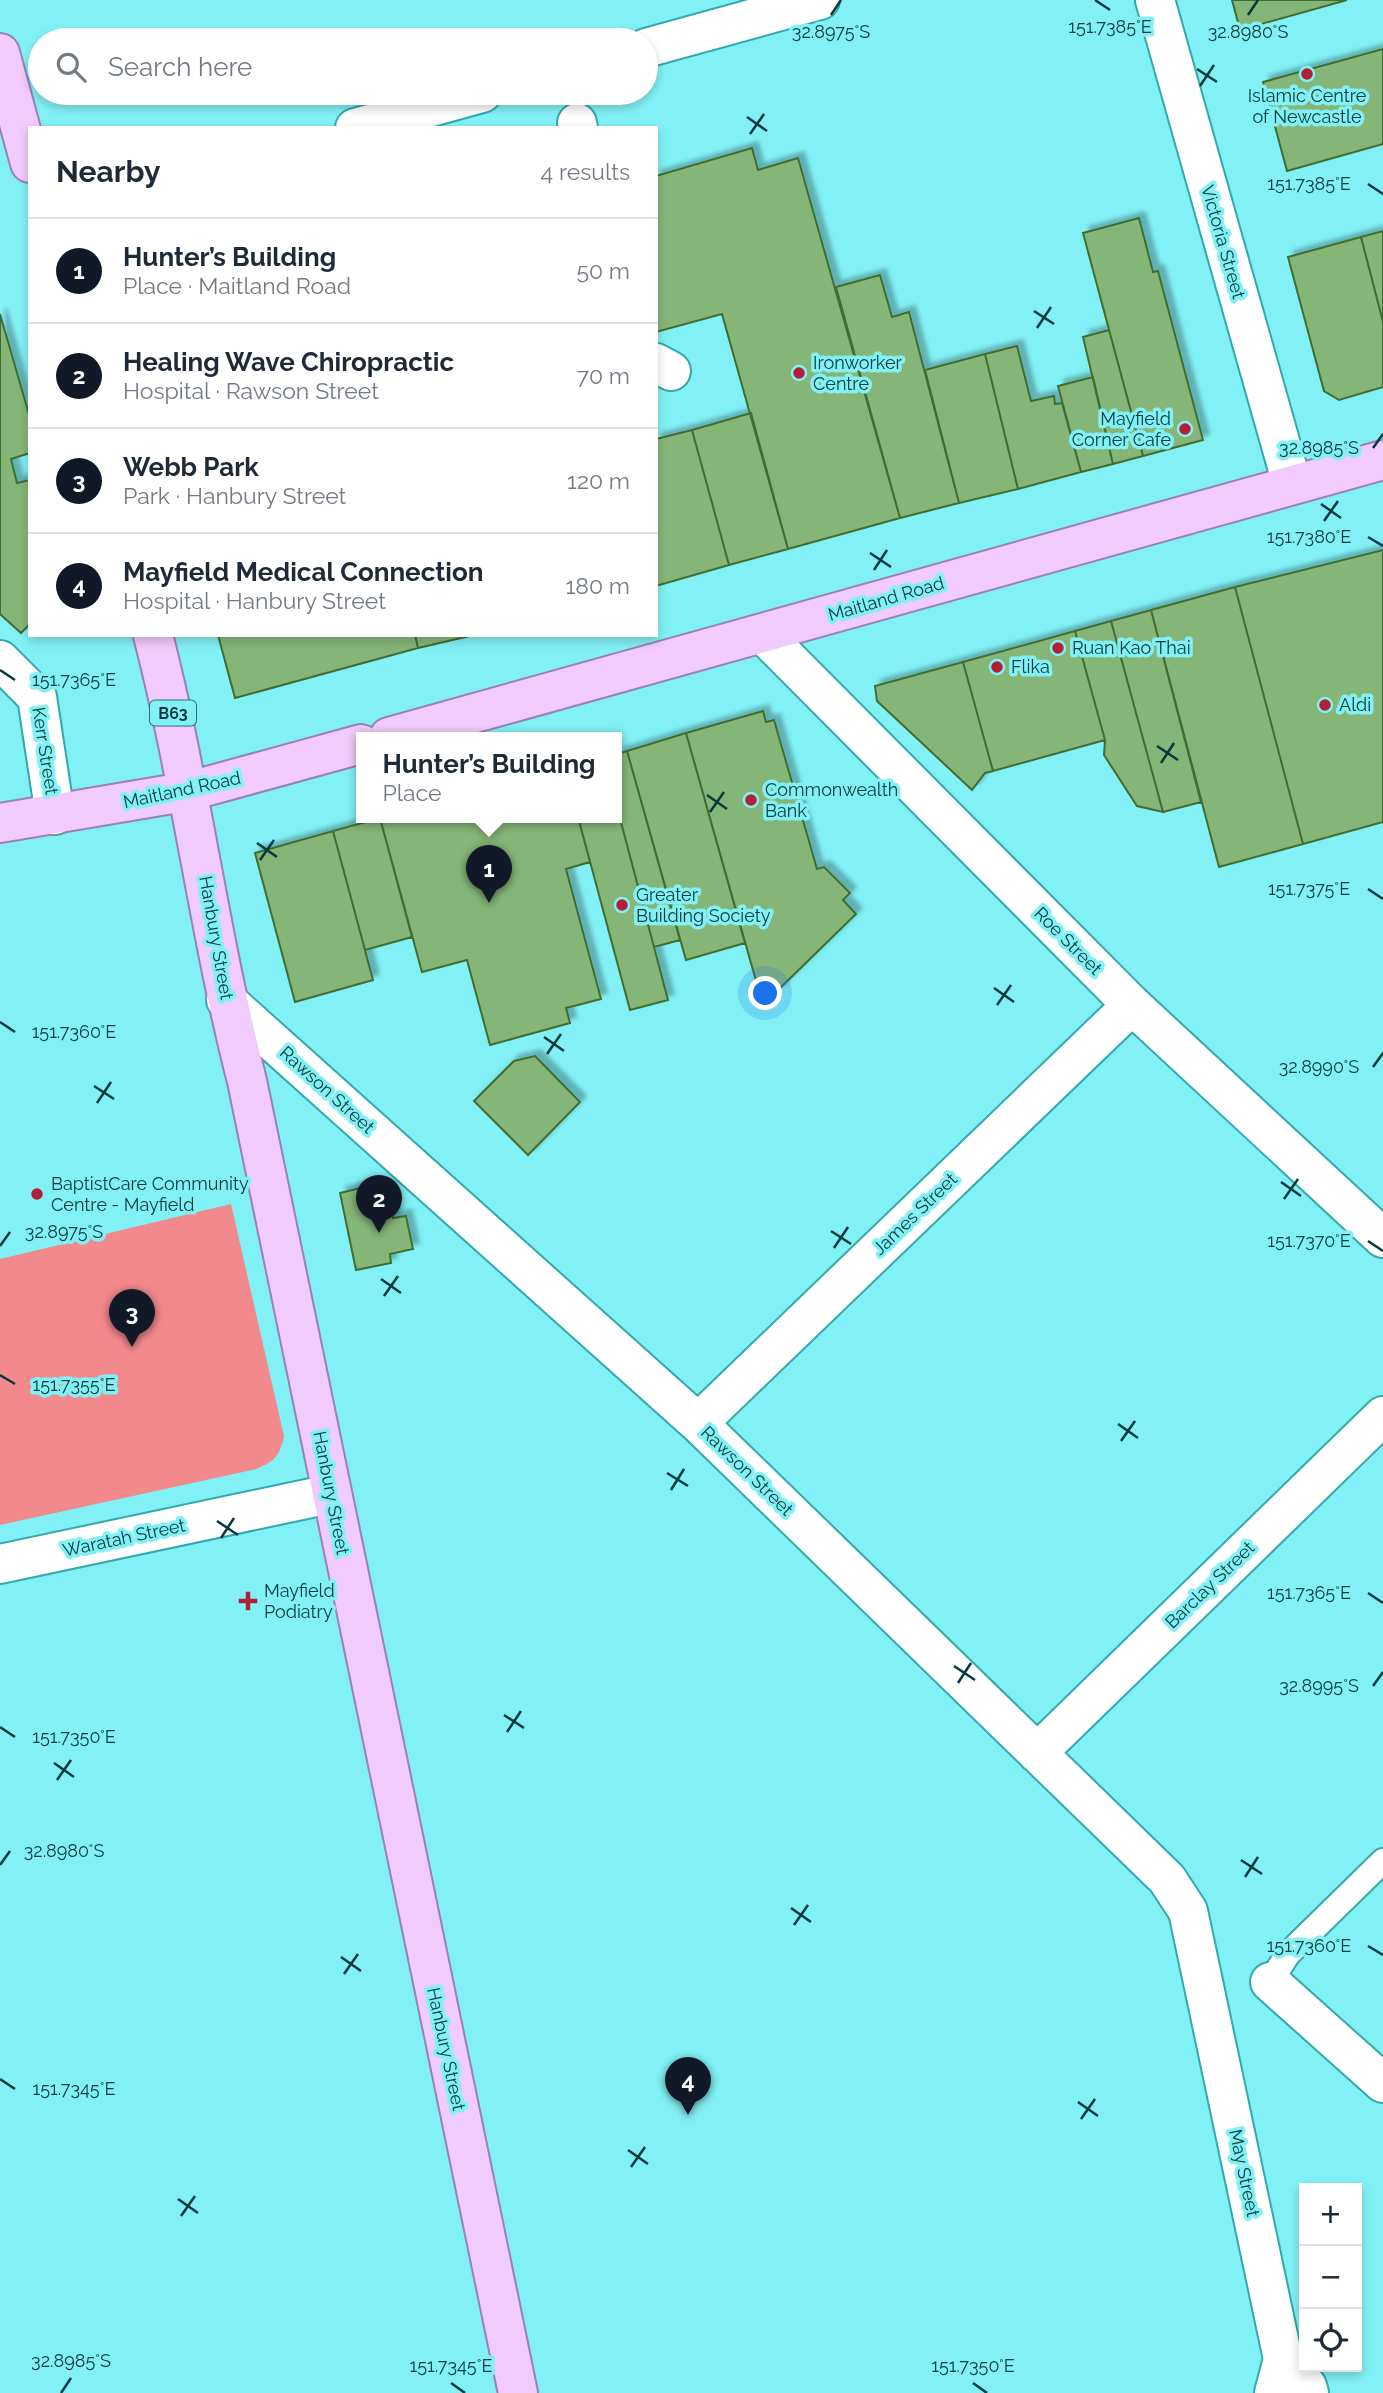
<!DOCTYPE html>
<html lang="en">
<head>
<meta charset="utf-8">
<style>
	body { margin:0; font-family:Raleway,sans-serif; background:#f2f2f3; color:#1f2937 }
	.controls { position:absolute; right:21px; bottom:21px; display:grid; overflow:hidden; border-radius:0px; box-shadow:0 4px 10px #0003 }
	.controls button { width:63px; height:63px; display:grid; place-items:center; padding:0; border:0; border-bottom:2px solid #e0e1e3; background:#fff; color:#1f2937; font:35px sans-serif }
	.you { position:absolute; left:766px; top:994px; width:24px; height:24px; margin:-18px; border:5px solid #fff; border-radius:50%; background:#1a73e8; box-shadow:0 0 0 10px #1a73e833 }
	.badge { display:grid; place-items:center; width:46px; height:46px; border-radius:50%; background:#111827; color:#fff; font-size:23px; font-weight:700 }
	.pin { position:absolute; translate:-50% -58px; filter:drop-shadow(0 2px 4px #0008) }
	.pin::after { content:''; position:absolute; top:37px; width:24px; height:21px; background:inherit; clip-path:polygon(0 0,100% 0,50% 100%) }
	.popup { position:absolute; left:356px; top:732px; width:266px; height:91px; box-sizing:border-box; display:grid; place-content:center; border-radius:0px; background:#fff; filter:drop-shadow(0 2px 5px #0005); font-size:23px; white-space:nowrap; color:#747a83 }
	.popup b { font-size:26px; color:#1f2937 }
	.popup::after { content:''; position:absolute; left:50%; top:100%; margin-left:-14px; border:14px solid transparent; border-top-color:#fff }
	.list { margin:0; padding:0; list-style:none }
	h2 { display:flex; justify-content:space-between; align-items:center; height:91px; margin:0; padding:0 28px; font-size:30px }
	h2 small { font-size:23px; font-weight:400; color:#747a83 }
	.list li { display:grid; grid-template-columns:46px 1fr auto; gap:21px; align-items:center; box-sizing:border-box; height:105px; padding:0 28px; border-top:2px solid #e0e1e3 }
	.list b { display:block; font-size:26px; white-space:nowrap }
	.list p { margin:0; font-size:23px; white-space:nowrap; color:#747a83 }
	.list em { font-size:23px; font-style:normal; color:#747a83 }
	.icon { flex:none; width:38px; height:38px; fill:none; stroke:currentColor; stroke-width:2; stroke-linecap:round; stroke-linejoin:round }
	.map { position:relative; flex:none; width:1383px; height:2393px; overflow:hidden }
	.search { position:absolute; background:#fff; box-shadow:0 4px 10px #0003; left:28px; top:28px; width:630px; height:77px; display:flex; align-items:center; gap:18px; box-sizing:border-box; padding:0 24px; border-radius:38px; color:#747a83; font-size:26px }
	.panel { position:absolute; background:#fff; box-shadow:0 4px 10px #0003; left:28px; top:126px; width:630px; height:511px; border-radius:0px }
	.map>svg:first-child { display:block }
	.green { fill:#f2898d }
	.building { fill:#86b677; stroke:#416e32; stroke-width:2; filter:url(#shadow) }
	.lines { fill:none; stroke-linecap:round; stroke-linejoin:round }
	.lane-casing { stroke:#31a9ad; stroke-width:28 }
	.street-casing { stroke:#31a9ad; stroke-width:42 }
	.primary-casing { stroke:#9882b7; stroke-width:42 }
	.lane { stroke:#fff; stroke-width:24 }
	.street { stroke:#fff; stroke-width:38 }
	.primary { stroke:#f1cbfb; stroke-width:38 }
	.ticks { fill:none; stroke:#063a3c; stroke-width:2.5 }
	.poi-dot { fill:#b21f38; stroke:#82f1f5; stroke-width:2.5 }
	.labels { text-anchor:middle; stroke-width:7; stroke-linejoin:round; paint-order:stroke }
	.shield { fill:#82f1f5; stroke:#2b7174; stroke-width:2 }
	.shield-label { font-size:16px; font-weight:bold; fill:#063a3c }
	.poi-label { font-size:18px; fill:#063a3c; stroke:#82f1f5; text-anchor:start }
	.street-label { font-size:18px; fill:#063a3c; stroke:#82f1f5 }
	.ticks-label { font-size:18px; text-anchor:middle; fill:#063a3c; stroke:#82f1f5; stroke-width:7; stroke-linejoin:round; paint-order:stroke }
</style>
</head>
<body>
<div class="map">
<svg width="1383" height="2393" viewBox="0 0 1383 2393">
	<defs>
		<filter id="shadow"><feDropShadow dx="6" dy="-6" stdDeviation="2" flood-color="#0004"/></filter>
	</defs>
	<rect width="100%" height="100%" fill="#82f1f5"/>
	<path class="green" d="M231 1204 284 1436C280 1457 272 1464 252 1470L0 1525V1259Z"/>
	<path class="building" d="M1232 0H1347L1240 30Z
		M1383 49V144L1287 171 1263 82Z
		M752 148 758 170 798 158 900 518 788 549 722 314 656 332V176Z
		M1139 218 1153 272 1158 271 1203 440 1143 456 1083 233Z
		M1383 231V322L1361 237Z
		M1361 237 1383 322V387L1339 400 1324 391 1288 257Z
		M880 275 892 317 909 312 959 503 900 518 836 287Z
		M0 314 30 418V453L11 459 17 483 30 480V624L21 633 0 614Z
		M1109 330 1143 456 1113 464 1083 337Z
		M1017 346 1031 401 1054 396 1055 404 1062 403 1081 472 1018 489 985 354Z
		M985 354 1018 489 959 503 925 370Z
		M1093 377 1113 464 1081 472 1058 386Z
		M751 413 788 549 729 565 692 430Z
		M692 430 729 565 656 586V439Z
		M1383 550V822L1303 844 1235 587Z
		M1235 587 1303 844 1219 867 1151 610Z
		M1151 610 1201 802 1163 812 1111 621Z
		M1111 621 1163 812 1137 806 1104 755 1105 740 1075 631Z
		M1075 631 1105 740 993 771 963 662Z
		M218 635H415L418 648 235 698Z
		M415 635H470V636L418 648Z
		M963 662 993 771 985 773 972 790 877 701 875 686Z
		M763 711 766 722 774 720 817 869 824 867 850 893 843 900 856 914 778 990 760 995 686 733Z
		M686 733 745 943 686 960 627 751Z
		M627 751 680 940 654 947 617 807V754Z
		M617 807 668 1000 630 1010 578 817H617Z
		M578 817 590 862 566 869 601 999 566 1008 570 1023 490 1045 467 960 422 972 380 818Z
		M380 818 412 937 365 950 333 831Z
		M333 831 373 980 295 1002 255 853Z
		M535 1056 580 1102 528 1155 474 1101 514 1061Z
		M373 1185 376 1196 388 1194 393 1218 406 1216 413 1249 390 1254 391 1263 356 1270 340 1193Z"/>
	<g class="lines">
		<g class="lane-casing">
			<path id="lane" d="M1270 1982 1288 1954 1383 1861"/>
		</g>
		<g class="street-casing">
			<path id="street" d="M1155 0 1292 484
				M646 48 820 0
				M577 123 578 128
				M355 128 482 93
				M656 363 671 371
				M763 634 1132 1005 1383 1238
				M0 660 37 697 55 815
				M226 1000 698 1423 1167 1879 1188 1911 1283 2359 1274 2393
				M698 1423 1132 1005
				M0 1564 330 1494
				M1037 1753 1383 1416
				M1270 1982 1383 2083
				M1283 2359 1307 2386 1309 2393"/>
		</g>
		<g class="primary-casing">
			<path id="primary" d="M0 53 30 163
				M153 635C191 782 209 934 247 1081L518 2393
				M389 737 1383 460
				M0 823 190 791 361 744"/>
		</g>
		<use href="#lane" class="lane"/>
		<use href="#street" class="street"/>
		<use href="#primary" class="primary"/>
	</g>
	<path class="ticks" d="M1095 0 1110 10M831 15 841 0M1248 15 1258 0M1197 69 1217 82M1200 86 1214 65M747 117 767 131M750 134 764 114M1368 184 1383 194M1034 311 1054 324M1037 328 1051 307M1373 448 1383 434M1321 504 1341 518M1324 521 1338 501M1368 537 1383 546M870 553 891 567M874 570 887 550M0 670 15 680M1157 746 1178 760M1161 763 1174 743M707 795 727 809M710 812 724 792M257 843 277 857M260 860 274 840M1368 889 1383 899M994 988 1014 1002M997 1005 1011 985M0 1022 15 1032M544 1037 564 1051M547 1054 561 1034M1373 1067 1383 1053M94 1086 114 1099M97 1103 111 1082M1281 1182 1301 1196M1284 1199 1298 1179M831 1231 851 1244M1368 1241 1383 1251M0 1246 10 1232M834 1248 848 1227M381 1279 401 1293M384 1296 398 1276M0 1375 15 1384M1118 1424 1138 1438M1121 1441 1135 1421M667 1473 688 1486M671 1490 684 1469M217 1521 238 1535M221 1538 234 1518M1368 1593 1383 1603M954 1666 975 1680M958 1683 971 1663M1373 1686 1383 1672M504 1715 524 1728M0 1727 15 1737M507 1732 521 1711M54 1763 74 1777M57 1780 71 1760M1241 1860 1262 1874M0 1865 10 1851M1245 1877 1258 1857M791 1908 811 1922M794 1925 808 1905M1368 1946 1383 1955M341 1957 361 1971M344 1974 358 1954M0 2079 15 2089M1078 2102 1098 2116M1081 2119 1095 2099M628 2150 648 2164M631 2167 645 2147M178 2199 198 2213M181 2216 195 2196M451 2383 465 2393M973 2383 987 2393M61 2393 71 2378"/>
	<g class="poi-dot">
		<circle cx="1307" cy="74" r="7"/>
		<circle cx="799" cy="373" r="7"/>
		<circle cx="1185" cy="429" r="7"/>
		<circle cx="1058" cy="648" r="7"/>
		<circle cx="997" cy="667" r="7"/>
		<circle cx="1325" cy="705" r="7"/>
		<circle cx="751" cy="800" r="7"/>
		<circle cx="622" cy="905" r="7"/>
		<circle cx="37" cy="1194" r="7"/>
		<path d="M244.5 1590.5h7v7h7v7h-7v7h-7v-7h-7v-7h7z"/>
	</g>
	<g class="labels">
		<rect class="shield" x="150" y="700.5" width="46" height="25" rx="5"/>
		<g class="shield-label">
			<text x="173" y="719">B63</text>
		</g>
		<g class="poi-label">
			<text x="1307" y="102" text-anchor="middle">Islamic Centre<tspan x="1307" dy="21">of Newcastle</tspan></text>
			<text x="813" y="369">Ironworker<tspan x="813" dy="21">Centre</tspan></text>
			<text x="1171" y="425" text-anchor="end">Mayfield<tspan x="1171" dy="21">Corner Cafe</tspan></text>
			<text x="1072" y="654">Ruan Kao Thai</text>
			<text x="1011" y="673">Flika</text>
			<text x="1339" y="711">Aldi</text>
			<text x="765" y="796">Commonwealth<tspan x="765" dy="21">Bank</tspan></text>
			<text x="636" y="901">Greater<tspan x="636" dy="21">Building Society</tspan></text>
			<text x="51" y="1190">BaptistCare Community<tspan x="51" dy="21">Centre - Mayfield</tspan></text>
			<text x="264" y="1597">Mayfield<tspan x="264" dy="21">Podiatry</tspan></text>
		</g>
		<g class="street-label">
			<text transform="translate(1223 242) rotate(74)" y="6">Victoria Street</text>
			<text transform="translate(886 599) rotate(-16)" y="6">Maitland Road</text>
			<text transform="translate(45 751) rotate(81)" y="6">Kerr Street</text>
			<text transform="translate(182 790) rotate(-12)" y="6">Maitland Road</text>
			<text transform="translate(216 938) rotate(80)" y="6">Hanbury Street</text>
			<text transform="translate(1068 941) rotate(45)" y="6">Roe Street</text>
			<text transform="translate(327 1090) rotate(42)" y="6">Rawson Street</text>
			<text transform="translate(915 1214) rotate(-44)" y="6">James Street</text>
			<text transform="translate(747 1471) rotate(44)" y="6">Rawson Street</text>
			<text transform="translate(331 1493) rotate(79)" y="6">Hanbury Street</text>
			<text transform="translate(124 1538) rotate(-12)" y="6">Waratah Street</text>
			<text transform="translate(1210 1585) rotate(-44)" y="6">Barclay Street</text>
			<text transform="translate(446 2049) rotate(78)" y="6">Hanbury Street</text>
			<text transform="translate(1244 2173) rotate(78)" y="6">May Street</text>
		</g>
	</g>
	<g class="ticks-label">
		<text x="1110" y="33">151.7385°E</text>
		<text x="831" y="38">32.8975°S</text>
		<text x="1248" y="38">32.8980°S</text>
		<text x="1309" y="190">151.7385°E</text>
		<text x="1319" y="454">32.8985°S</text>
		<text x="1309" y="543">151.7380°E</text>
		<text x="74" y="686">151.7365°E</text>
		<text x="1309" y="895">151.7375°E</text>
		<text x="74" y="1038">151.7360°E</text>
		<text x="1319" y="1073">32.8990°S</text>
		<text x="64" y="1238">32.8975°S</text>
		<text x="1309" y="1247">151.7370°E</text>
		<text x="74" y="1391">151.7355°E</text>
		<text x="1309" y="1599">151.7365°E</text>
		<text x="1319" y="1692">32.8995°S</text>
		<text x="74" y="1743">151.7350°E</text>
		<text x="64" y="1857">32.8980°S</text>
		<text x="1309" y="1952">151.7360°E</text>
		<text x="74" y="2095">151.7345°E</text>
		<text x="71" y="2367">32.8985°S</text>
		<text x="451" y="2372">151.7345°E</text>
		<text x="973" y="2372">151.7350°E</text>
	</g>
</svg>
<div class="controls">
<button>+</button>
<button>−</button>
<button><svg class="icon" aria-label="locate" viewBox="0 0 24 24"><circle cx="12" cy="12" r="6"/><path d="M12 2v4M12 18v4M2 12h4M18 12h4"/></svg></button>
</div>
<div class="you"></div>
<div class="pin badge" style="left:489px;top:903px">1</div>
<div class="popup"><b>Hunter’s Building</b>Place</div>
<div class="pin badge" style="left:379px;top:1233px">2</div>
<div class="pin badge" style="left:132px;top:1347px">3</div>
<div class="pin badge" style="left:688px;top:2115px">4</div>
<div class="search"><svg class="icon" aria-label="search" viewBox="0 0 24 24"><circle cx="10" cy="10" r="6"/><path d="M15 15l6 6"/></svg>Search here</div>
<section class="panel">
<h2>Nearby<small>4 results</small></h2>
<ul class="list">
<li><span class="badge">1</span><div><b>Hunter’s Building</b><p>Place · Maitland Road</p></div><em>50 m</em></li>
<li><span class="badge">2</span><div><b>Healing Wave Chiropractic</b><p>Hospital · Rawson Street</p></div><em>70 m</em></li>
<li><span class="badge">3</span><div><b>Webb Park</b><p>Park · Hanbury Street</p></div><em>120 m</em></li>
<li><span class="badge">4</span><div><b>Mayfield Medical Connection</b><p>Hospital · Hanbury Street</p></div><em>180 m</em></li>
</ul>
</section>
</div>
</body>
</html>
